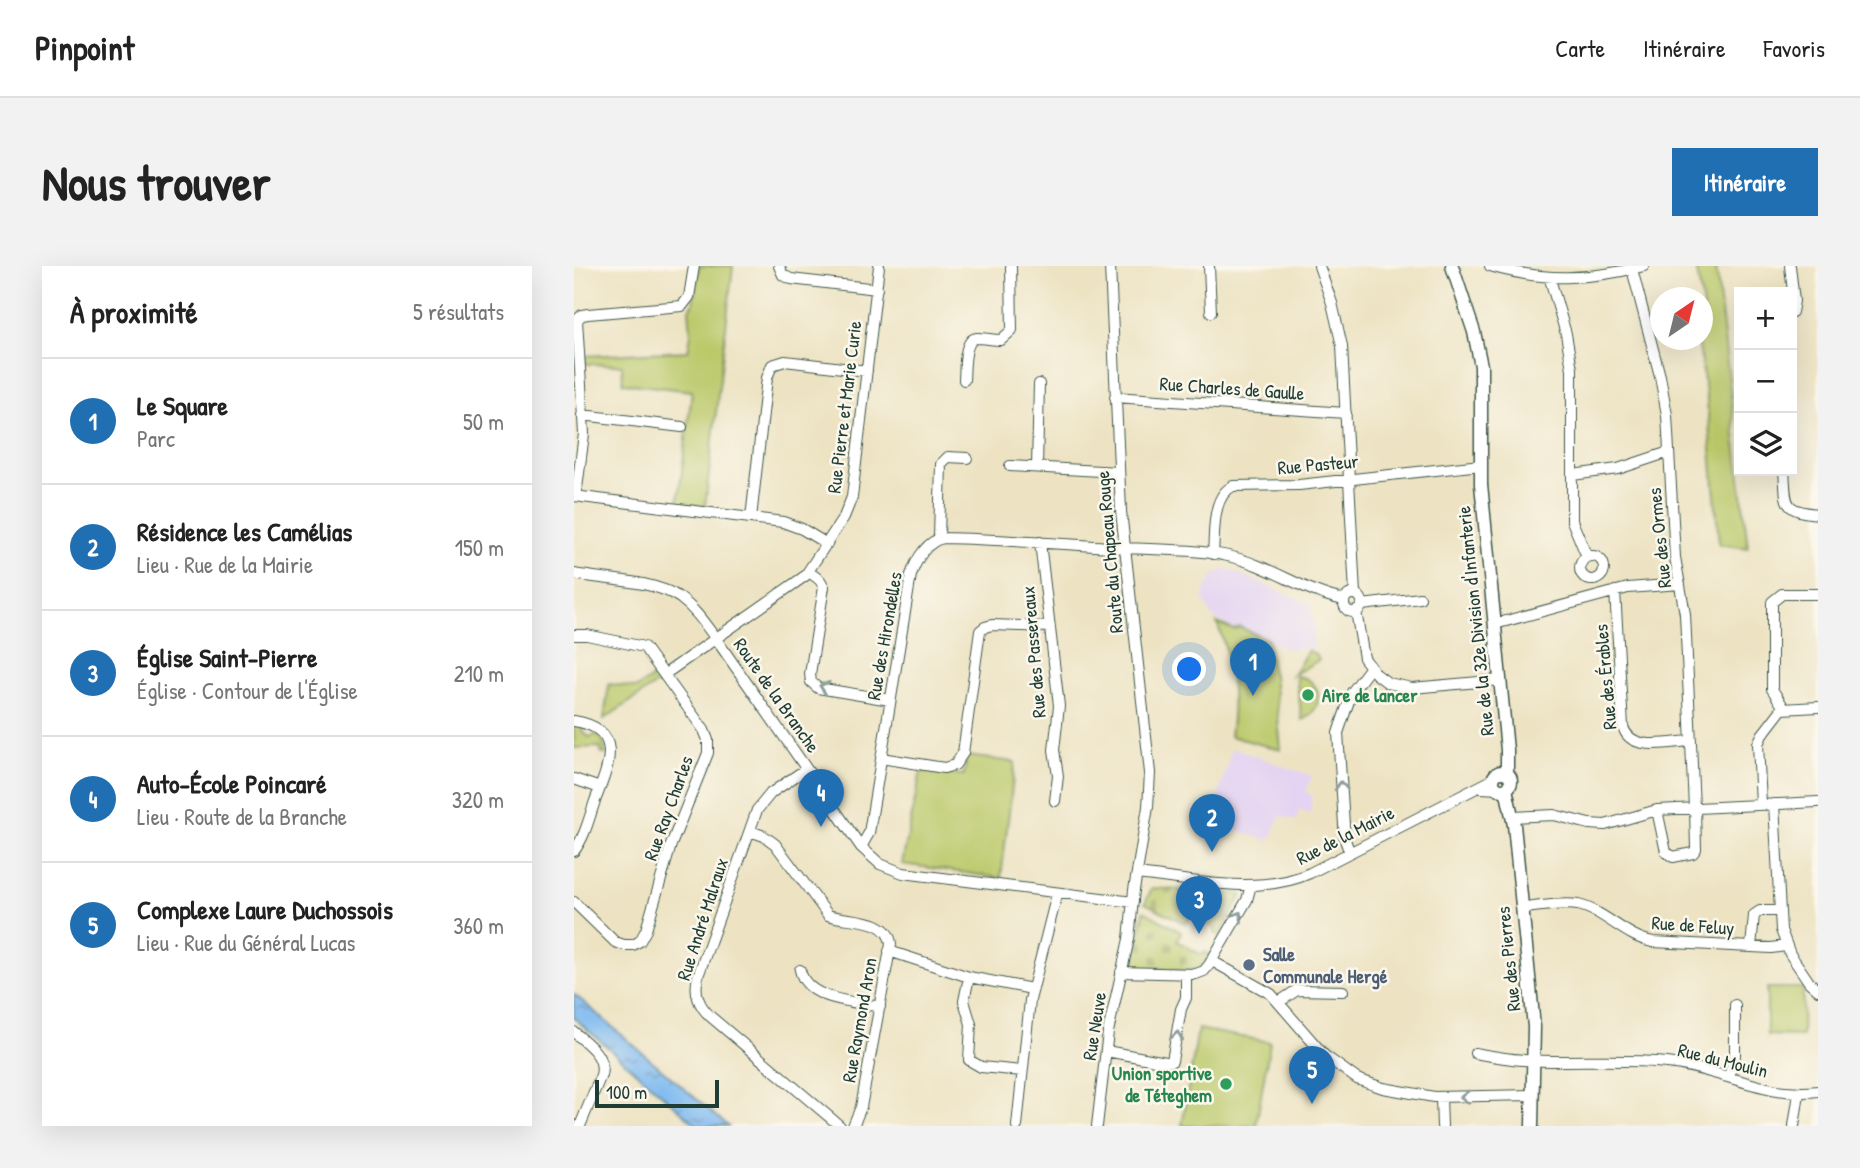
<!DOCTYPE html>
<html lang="fr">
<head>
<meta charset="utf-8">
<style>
	body { margin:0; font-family:"Patrick Hand",sans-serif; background:#f2f2f2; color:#222 }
	.controls { position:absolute; right:21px; top:21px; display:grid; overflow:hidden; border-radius:0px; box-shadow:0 7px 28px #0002 }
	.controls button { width:63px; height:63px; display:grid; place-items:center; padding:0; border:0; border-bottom:2px solid #e0e0e0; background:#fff; color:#222; font:35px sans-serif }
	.compass { position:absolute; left:1076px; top:21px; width:63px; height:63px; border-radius:50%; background:#fff; box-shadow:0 7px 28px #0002; rotate:35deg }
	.scale { position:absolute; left:21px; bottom:18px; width:124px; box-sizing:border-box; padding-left:7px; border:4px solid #1f3d34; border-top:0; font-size:19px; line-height:24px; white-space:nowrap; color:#1f3d34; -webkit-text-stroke:5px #fbf7ec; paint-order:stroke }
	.you { position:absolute; left:616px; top:404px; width:24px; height:24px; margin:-18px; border:5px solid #fff; border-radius:50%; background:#1a73e8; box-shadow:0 0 0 10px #1a73e833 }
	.badge { display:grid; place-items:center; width:46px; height:46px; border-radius:50%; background:#1f6fb2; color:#fff; font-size:23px; font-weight:700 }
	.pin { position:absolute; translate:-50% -58px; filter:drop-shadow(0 2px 4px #0008) }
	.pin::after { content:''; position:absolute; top:37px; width:24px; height:21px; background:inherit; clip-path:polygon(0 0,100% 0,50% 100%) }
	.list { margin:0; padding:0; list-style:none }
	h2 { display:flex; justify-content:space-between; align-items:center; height:91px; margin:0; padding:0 28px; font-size:30px }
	h2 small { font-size:23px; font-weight:400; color:#767676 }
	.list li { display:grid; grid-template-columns:46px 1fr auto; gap:21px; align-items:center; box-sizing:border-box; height:126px; padding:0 28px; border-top:2px solid #e0e0e0 }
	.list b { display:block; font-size:26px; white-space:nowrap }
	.list p { margin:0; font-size:23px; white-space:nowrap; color:#767676 }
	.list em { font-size:23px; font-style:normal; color:#767676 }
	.icon { flex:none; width:38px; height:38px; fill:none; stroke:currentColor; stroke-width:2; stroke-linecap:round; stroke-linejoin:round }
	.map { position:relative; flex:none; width:1244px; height:860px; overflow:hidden; border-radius:0px }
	header { display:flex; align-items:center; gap:42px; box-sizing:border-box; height:98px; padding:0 35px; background:#fff; border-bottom:2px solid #e0e0e0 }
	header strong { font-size:33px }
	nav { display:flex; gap:38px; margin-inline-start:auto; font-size:24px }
	.intro { display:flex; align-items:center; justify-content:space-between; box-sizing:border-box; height:168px; padding:0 42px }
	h1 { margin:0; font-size:49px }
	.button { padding:18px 32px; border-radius:0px; background:#1f6fb2; color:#fff; font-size:24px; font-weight:700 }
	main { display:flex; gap:42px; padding:0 42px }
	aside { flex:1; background:#fff; border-radius:0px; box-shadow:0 7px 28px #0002 }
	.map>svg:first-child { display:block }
	.built { fill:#e4d3f2 }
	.green { fill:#bbc96b; stroke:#6d8350; stroke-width:2 }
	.cemetery { fill:url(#cemetery-stones); stroke:#6d8350; stroke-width:2 }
	.water { fill:url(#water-ripples); stroke:#4e7b92; stroke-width:2 }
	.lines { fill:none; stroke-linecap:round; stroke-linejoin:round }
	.minor-casing { stroke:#3e5649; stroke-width:12 }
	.major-casing { stroke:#3e5649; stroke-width:15 }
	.minor { stroke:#fff; stroke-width:10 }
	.major { stroke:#fff; stroke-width:12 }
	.oneway { stroke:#8f9e9a }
	.leisure-dot { fill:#2e9e5b; stroke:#fbf7ec; stroke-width:2.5 }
	.service-dot { fill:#5c6f8a; stroke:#fbf7ec; stroke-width:2.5 }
	.labels { text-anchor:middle; stroke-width:5; stroke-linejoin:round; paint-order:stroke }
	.street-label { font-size:19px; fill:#1f3d34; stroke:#fbf7ec }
	.leisure-label { font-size:19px; font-weight:bold; fill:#27864d; stroke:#fbf7ec; text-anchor:start }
	.service-label { font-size:19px; font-weight:bold; fill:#4e5e75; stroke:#fbf7ec; text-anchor:start }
</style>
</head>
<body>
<header>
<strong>Pinpoint</strong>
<nav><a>Carte</a><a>Itinéraire</a><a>Favoris</a></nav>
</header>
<div class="intro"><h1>Nous trouver</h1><a class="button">Itinéraire</a></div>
<main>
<aside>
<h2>À proximité<small>5 résultats</small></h2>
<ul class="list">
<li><span class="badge">1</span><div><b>Le Square</b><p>Parc</p></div><em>50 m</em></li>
<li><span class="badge">2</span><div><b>Résidence les Camélias</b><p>Lieu · Rue de la Mairie</p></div><em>150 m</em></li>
<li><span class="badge">3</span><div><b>Église Saint-Pierre</b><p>Église · Contour de l'Église</p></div><em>210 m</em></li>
<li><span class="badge">4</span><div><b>Auto-École Poincaré</b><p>Lieu · Route de la Branche</p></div><em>320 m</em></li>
<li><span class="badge">5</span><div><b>Complexe Laure Duchossois</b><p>Lieu · Rue du Général Lucas</p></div><em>360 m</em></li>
</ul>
</aside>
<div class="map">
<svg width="1244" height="860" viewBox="0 0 1244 860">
	<defs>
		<pattern id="cemetery-stones" width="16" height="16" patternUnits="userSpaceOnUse" patternTransform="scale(1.75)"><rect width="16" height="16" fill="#bbc96b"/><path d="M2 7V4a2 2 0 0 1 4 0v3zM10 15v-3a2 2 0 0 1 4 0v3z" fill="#97a459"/></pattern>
		<pattern id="water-ripples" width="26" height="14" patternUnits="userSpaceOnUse" patternTransform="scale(1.75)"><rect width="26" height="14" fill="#7eb9f0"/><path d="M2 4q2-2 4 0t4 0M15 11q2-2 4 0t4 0" fill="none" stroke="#6798c3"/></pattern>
	</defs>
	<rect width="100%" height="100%" fill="#fbf7ec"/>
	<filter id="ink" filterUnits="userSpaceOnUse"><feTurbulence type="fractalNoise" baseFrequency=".0143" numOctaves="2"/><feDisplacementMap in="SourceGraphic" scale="14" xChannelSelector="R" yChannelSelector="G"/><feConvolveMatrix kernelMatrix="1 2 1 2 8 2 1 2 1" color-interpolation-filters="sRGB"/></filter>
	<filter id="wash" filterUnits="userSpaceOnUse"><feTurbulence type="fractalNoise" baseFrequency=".00686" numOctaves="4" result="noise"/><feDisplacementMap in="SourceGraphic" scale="28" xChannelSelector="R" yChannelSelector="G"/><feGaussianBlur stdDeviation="1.57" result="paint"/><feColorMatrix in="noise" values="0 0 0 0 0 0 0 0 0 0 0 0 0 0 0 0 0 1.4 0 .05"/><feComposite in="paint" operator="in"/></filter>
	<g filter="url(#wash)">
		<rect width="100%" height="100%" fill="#ede3c3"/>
		<path class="built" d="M652 302 736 338 741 366H739L740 381 713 383 666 361 661 364 637 350 629 332 633 320 641 308Z
			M658 482 738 510 731 527 737 528V548L724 544 723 554 706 550 696 575 637 556Z"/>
		<path class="green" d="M125 0H159L131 241 104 237 118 125 49 117 48 99 12 98 11 90 114 85 117 68 115 43 119 38Z
			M1122 0H1142L1174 282 1145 278 1133 135 1124 74H1128L1129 48 1130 47Z
			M643 357 660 364 666 361 694 374 698 407 700 408 707 484 656 470C662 433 657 392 643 357Z
			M734 384 742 389 745 394 719 409Z
			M83 409 87 415 30 453 35 418 63 422Z
			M722 410C749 412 752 443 728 454Z
			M0 458 9 459 8 465 15 471 24 468 29 474 32 488H28L26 481 0 482Z
			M393 490 441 496 427 612 328 598 347 505 390 509Z
			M1193 722H1229L1228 770 1193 769Z
			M624 763 696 776 682 860H608Z"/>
		<path class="cemetery" d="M578 622 663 628 668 629 646 670 641 667 642 663 617 649 612 658 571 637Z
			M570 645 607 666 603 675 628 689 630 686 636 689 624 704 559 702Z"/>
		<path class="water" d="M0 728 154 860H124L0 752Z"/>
	</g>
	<g filter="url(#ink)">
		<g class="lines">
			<g class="minor-casing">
				<path id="minor" d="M205 0 209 9 217 13 303 23
					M635 0 637 46
					M745 0 758 37 768 80 781 328
					M916 0C971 16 1015 14 1070 0
					M1216 0 1220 35 1218 46
					M1058 3 1086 110 1093 149 1101 291 1111 348 1120 542
					M976 13 992 68 998 103V255L1013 291
					M390 114C391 103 389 73 403 72 411 72 419 74 427 74L438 64 437 0
					M541 131 772 147
					M8 149 108 161
					M436 200 545 206
					M463 201 465 118
					M1210 205C1213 238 1207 244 1244 248
					M998 209 1044 203 1095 186
					M0 230 209 256 228 263 253 278
					M2 230 10 168 3 54 8 49 14 48 108 40 115 31 120 0
					M177 252 193 112 198 99 211 95 293 105
					M365 272 367 198 374 191 393 192
					M466 276 485 440 480 484 484 510 481 535
					M639 288C641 267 637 231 659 220L725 219 907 199
					M1006 302a12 12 0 1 1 24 0a12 12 0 1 1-24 0Z
					M235 306 246 314 250 321 236 408 237 416 244 422 316 434
					M0 308C31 314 80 314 106 332 121 343 131 358 142 373L287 581 306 598 329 607 559 636
					M1041 325 1049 460C1055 487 1096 476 1117 475
					M770 337a9 9 0 1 1 18 0a9 9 0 1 1-18 0Z
					M788 339 846 332
					M782 345 790 392 802 408 814 417 838 422 927 414
					M921 358 1054 322 1106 318
					M0 369H13L70 381 130 464 134 474V487L97 579 72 664 66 675 59 679H50L41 676 0 636
					M91 408 231 310 270 251 278 231 305 0
					M1210 442 1198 423V336L1208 328H1244
					M0 455C52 463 34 501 21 535 15 552 11 571 0 585
					M307 492 370 502 381 499 389 487 406 365 411 361 418 359 476 361
					M232 503 197 527 183 544 124 710C120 727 124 739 137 751L266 860
					M0 513 26 522
					M907 522 925 523
					M1187 538 1184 478 1188 469 1208 443 1244 441
					M1200 538 1207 664 1216 688 1235 716 1244 724
					M1083 544 1092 586 1099 591 1119 587 1122 583 1121 542
					M938 551 980 549 1015 558 1031 559 1083 544 1244 536
					M176 565 190 570 201 578 254 649C274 656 314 650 317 678L287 841 279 860
					M287 581 295 567 337 309C342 294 353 274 370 272 426 273 481 278 536 281 575 284 616 282 654 290 695 299 730 326 770 334
					M776 587 771 574 764 467 778 426 796 402
					M563 608C617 614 686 630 736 607L920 513
					M948 642C965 641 987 636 1004 639 1031 645 1051 671 1079 676L1197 682 1212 680
					M1177 681 1180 649 1186 645H1204
					M315 685 395 711 458 723
					M638 695 697 728 750 789 783 813 809 822 860 831 959 829
					M226 704C233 735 280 735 306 741
					M547 706 622 708 630 705 635 699 673 634 677 619
					M395 711 390 735 397 758 395 794 407 801 448 805
					M705 736 723 724 769 725
					M0 766C13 778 32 789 27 809L6 860
					M532 785 592 796 598 795 607 743 612 732V708
					M901 787C917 790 933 793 949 794 997 797 1045 792 1093 797 1145 802 1191 832 1244 825
					M1155 810 1161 790V739
					M867 831 868 860
					M443 860 456 734 483 628
					M523 860 534 766 555 673 560 624 574 541 576 507 547 245 536 0
					M1220 860 1225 827"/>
			</g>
			<g class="major-casing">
				<path id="major" d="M878 0 900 66 907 100V218L933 484V507
					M919 515a9 9 0 1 1 18 0a9 9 0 1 1-18 0Z
					M932 523 940 559 960 761 958 860"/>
			</g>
			<use href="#minor" class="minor"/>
			<use href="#major" class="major"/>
		</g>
		<defs><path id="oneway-chevron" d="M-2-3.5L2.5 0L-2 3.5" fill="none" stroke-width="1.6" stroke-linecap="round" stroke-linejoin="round" transform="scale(1.75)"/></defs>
		<g class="oneway">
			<use href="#oneway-chevron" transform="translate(250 421) rotate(-162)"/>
			<use href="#oneway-chevron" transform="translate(767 520) rotate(-94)"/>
			<use href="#oneway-chevron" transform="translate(664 650) rotate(-60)"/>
			<use href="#oneway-chevron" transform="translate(603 770) rotate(-82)"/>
			<use href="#oneway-chevron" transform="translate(891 831) rotate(-180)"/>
		</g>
	</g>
	<g class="leisure-dot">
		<circle cx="734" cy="429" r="7"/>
		<circle cx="652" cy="818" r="7"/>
	</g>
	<circle class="service-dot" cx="675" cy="699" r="7"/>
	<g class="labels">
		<g class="street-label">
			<text transform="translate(658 122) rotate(4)" y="7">Rue Charles de Gaulle</text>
			<text transform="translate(270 141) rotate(-83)" y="7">Rue Pierre et Marie Curie</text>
			<text transform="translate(744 198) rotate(-5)" y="7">Rue Pasteur</text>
			<text transform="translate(1085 272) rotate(-96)" y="7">Rue des Ormes</text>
			<text transform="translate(535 286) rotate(-95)" y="7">Route du Chapeau Rouge</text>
			<text transform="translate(901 355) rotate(-96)" y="7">Rue de la 32e Division d'Infanterie</text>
			<text transform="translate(310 370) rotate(-80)" y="7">Rue des Hirondelles</text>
			<text transform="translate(459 386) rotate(-95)" y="7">Rue des Passereaux</text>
			<text transform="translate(1031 411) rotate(-95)" y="7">Rue des Érables</text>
			<text transform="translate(203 429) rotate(55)" y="7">Route de la Branche</text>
			<text transform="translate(94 542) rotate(-70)" y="7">Rue Ray Charles</text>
			<text transform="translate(771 569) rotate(-27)" y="7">Rue de la Mairie</text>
			<text transform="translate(128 653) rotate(-72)" y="7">Rue André Malraux</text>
			<text transform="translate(1119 659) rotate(4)" y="7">Rue de Feluy</text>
			<text transform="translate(934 693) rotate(-96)" y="7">Rue des Pierres</text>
			<text transform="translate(285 754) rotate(-80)" y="7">Rue Raymond Aron</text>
			<text transform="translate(520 760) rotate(-81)" y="7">Rue Neuve</text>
			<text transform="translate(1149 794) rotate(14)" y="7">Rue du Moulin</text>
		</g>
		<g class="leisure-label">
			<text x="748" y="436">Aire de lancer</text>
			<text x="638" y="814" text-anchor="end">Union sportive<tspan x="638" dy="22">de Téteghem</tspan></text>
		</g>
		<g class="service-label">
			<text x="689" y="695">Salle<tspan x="689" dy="22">Communale Hergé</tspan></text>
		</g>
	</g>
</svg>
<div class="controls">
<button>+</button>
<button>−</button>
<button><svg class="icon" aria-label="layers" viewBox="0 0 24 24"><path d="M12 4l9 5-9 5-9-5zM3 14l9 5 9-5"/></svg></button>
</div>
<svg class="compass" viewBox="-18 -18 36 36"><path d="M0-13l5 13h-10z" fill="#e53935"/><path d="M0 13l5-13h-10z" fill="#767676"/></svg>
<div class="scale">100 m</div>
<div class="you"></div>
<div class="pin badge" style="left:679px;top:430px">1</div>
<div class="pin badge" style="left:638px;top:586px">2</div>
<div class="pin badge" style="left:625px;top:668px">3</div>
<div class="pin badge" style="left:247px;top:561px">4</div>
<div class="pin badge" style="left:738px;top:838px">5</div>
</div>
</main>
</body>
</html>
